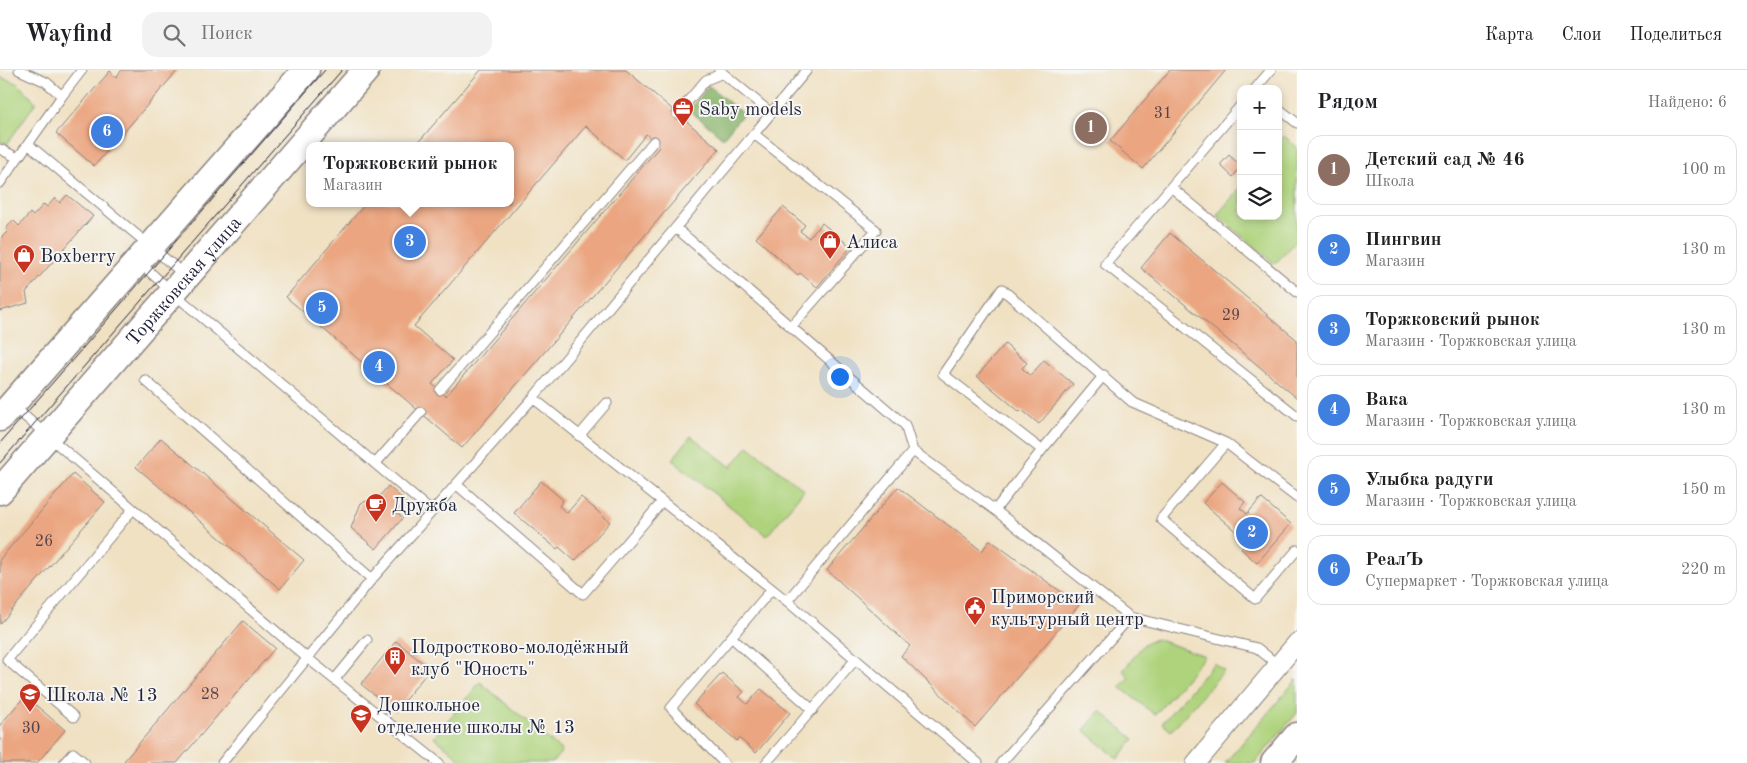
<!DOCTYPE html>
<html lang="ru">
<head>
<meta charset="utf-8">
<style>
	body { margin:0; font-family:"Old Standard TT",serif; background:#f2f2f2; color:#202124 }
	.controls { position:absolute; right:15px; top:15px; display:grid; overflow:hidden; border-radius:10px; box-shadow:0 2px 8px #0003 }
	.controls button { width:45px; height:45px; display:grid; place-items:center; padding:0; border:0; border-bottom:1px solid #e0e0e0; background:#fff; color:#202124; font:25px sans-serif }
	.you { position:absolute; left:839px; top:306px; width:18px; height:18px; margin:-12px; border:4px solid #fff; border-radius:50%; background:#1a73e8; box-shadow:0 0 0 8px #1a73e833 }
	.badge { display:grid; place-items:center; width:32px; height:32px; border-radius:50%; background:#0b8043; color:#fff; font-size:16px; font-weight:700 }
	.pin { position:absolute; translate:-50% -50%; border:2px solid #fff; box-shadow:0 1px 5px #0006 }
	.popup { position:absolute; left:306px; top:72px; width:208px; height:65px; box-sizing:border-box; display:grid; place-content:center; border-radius:10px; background:#fff; filter:drop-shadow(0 1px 4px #0005); font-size:16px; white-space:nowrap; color:#757577 }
	.popup b { font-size:19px; color:#202124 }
	.popup::after { content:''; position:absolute; left:50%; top:100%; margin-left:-10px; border:10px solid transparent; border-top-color:#fff }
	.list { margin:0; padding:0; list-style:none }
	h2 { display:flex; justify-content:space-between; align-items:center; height:65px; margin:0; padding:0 20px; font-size:21px }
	h2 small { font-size:16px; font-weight:400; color:#757577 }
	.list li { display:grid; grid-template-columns:32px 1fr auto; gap:15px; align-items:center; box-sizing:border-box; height:70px; margin:0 10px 10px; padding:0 10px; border:1px solid #e0e0e0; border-radius:15px }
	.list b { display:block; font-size:19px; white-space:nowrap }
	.list p { margin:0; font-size:16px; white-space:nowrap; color:#757577 }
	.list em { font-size:16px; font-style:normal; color:#757577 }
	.icon { flex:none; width:28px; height:28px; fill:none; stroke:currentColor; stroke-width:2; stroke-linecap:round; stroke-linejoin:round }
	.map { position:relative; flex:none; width:1297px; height:693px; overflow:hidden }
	header { display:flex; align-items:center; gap:30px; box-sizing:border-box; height:70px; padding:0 25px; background:#fff; border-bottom:1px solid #e0e0e0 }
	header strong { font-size:24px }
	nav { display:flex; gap:28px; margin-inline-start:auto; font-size:18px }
	.search { width:350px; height:45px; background:#f2f2f2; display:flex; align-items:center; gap:12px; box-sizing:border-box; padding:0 18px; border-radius:15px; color:#757577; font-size:19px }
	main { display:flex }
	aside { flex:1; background:#fff }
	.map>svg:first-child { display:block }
	.green { fill:#aed37c; stroke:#687a5c }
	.forest { fill:#8ab56c; stroke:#566c54 }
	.building { fill:#eba681; fill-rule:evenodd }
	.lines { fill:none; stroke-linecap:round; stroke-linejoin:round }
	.lane-casing { stroke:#89827f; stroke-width:11 }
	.street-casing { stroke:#89827f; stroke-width:21 }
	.secondary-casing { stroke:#89827f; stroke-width:29 }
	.lane { stroke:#fff; stroke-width:9 }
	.street { stroke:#fff; stroke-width:19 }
	.secondary { stroke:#fff; stroke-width:26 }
	.tram { stroke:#22223b; stroke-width:1 }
	.labels { text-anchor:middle; stroke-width:4; stroke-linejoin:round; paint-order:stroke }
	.number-label { font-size:16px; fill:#54434c }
	.poi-label { font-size:19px; fill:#22223b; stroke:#f6f6f2; text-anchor:start }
	.street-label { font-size:19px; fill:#22223b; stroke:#f6f6f2 }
</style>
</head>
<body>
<header>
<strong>Wayfind</strong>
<div class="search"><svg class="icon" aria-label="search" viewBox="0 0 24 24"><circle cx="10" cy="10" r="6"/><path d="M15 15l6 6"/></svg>Поиск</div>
<nav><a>Карта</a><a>Слои</a><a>Поделиться</a></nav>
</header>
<main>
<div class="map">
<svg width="1297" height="693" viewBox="0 0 1297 693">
	<rect width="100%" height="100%" fill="#f6f6f2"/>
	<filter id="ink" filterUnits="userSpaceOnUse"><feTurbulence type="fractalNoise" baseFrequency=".02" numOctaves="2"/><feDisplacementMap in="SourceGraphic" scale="10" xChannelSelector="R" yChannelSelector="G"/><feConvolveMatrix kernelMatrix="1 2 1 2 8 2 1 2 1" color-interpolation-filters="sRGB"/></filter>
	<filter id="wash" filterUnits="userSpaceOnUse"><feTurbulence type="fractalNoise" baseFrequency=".0096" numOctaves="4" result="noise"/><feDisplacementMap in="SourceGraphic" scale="20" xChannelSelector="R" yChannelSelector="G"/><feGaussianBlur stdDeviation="1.12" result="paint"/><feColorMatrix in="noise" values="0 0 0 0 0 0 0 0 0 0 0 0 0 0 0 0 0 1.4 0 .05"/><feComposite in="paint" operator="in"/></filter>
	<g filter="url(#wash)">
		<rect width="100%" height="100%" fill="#f0e1c3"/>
		<path class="green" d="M0 7 17 13 36 32 7 74 0 71Z
			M1284 66 1297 77V169L1275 194 1217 145 1241 117V146H1278V73Z
			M691 366 731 397 748 376 804 420 767 466 672 390Z
			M1156 569 1205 586 1155 645 1120 617 1129 607 1123 601 1144 574Z
			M1214 593 1224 601 1171 661 1162 653Z
			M1297 609V643L1255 693H1225Z
			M480 612 562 681 552 693H465L434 667Z
			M1100 641 1134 669 1118 689 1084 660Z"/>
		<path class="forest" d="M709 16 743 44 723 68 689 40Z"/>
		<g id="blocks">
			<path class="building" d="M122 0H178L94 96 56 63 110 1 116 7Z
				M481 0H626L719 79 462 378 286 227 366 133H510V76H415ZM586 56 625 90 646 64 660 76 446 326 432 314 453 290 414 256Z
				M1170 0H1226L1143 99 1110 71Z
				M1229 85 1241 96 1233 107 1220 95Z
				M67 125 93 146 26 222 28 233 0 241V169L8 161 6 159 13 150 19 156 30 143 33 146 44 134 47 137 55 128 60 133Z
				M783 137 805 155 800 161 809 168 822 153 851 177 817 217 800 203 798 205 756 168Z
				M1170 163 1297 270V328L1141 198Z
				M1005 274 1027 293 1022 298 1030 306 1044 290 1073 314 1039 354 1022 340 1020 342 977 306Z
				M161 368 304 490 280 519 136 397Z
				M73 404 105 432 0 554V489Z
				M541 411 563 430 559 436 567 443 581 427 610 452 575 491 559 477 557 479 514 443Z
				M1222 412 1245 432 1240 438 1247 444 1261 428 1291 454 1257 493 1241 479 1247 471 1203 433Z
				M388 416 405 431 396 442 403 448 376 479 351 458 361 433 379 427Z
				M898 417 982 481 990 470 1079 535 975 657 901 586 910 576 827 500Z
				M243 551 275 578 177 693H127L124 691Z
				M396 571 430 599 395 642 361 614Z
				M722 603 744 622 739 627 747 634 761 619 790 643 756 683 739 668 737 671 694 634Z
				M25 626 65 660 37 693H0V655Z"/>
		</g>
	</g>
	<g filter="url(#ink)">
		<use href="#blocks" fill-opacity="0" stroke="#89827f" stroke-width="1"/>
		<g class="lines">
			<g class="lane-casing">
				<path id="lane" d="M19 0 46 12 62 26
					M82 0 62 26 28 74 186 206
					M719 0 771 43
					M1255 19 1271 0
					M1241 35 1105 194 1297 346
					M1278 38 1297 53
					M677 44 706 10 723 3
					M0 79 18 88
					M0 113 28 74
					M1171 117 1297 222
					M676 158 905 355 913 381 995 440 1130 547 1257 578 1278 595
					M140 193 172 222 431 441
					M791 257 876 160 754 64 807 0
					M1104 305 1042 380 943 304 1002 219 1132 332 1226 373 1297 428
					M145 310 372 509
					M440 320 654 71
					M533 328 787 531 978 693
					M14 337 306 587 439 693
					M579 366 607 333
					M1226 373 1161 449 1255 529 1297 480
					M375 394 421 342
					M457 415 583 524 662 432
					M995 440 1042 380
					M787 531 913 381
					M731 567 813 640
					M335 609 367 570
					M74 647 7 590 133 439
					M64 693 73 683 85 693
					M222 693 372 509 533 328 754 64
					M724 693 671 638 772 519
					M766 693 856 589
					M1001 693 1130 547"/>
			</g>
			<g class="street-casing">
				<path id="street" d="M1196 693 1297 573"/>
			</g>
			<g class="secondary-casing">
				<g id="secondary">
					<path d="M0 348 306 0"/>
					<path id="s1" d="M0 421 366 0"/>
					<path d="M1274 693 1297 666"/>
				</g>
			</g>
			<use href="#lane" class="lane"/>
			<use href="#street" class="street"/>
			<use href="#secondary" class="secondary"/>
			<path class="tram" d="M0 373 325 0
				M0 393 342 0"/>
		</g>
	</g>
	<defs>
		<g id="office-pin" transform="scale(1.125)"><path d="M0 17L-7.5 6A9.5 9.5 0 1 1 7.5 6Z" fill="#c8321e" stroke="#f6f6f2"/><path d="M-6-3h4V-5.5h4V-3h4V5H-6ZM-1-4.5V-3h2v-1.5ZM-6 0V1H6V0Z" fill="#fff"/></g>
		<g id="shop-pin" transform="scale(1.125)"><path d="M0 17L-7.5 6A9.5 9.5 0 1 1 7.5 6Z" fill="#c8321e" stroke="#f6f6f2"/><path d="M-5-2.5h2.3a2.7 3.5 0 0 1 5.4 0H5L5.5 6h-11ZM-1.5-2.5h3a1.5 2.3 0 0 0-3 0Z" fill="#fff"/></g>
		<g id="cafe-pin" transform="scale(1.125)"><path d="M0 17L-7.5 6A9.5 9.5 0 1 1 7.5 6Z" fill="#c8321e" stroke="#f6f6f2"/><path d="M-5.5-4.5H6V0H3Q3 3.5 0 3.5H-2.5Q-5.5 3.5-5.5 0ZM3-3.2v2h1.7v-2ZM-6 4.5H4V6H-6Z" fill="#fff"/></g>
		<g id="civic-pin" transform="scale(1.125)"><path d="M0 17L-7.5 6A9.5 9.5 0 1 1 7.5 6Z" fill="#c8321e" stroke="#f6f6f2"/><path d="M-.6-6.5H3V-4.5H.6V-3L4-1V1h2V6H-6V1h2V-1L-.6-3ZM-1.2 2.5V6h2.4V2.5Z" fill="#fff"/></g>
		<g id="building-pin" transform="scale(1.125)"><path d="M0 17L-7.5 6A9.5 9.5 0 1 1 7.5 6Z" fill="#c8321e" stroke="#f6f6f2"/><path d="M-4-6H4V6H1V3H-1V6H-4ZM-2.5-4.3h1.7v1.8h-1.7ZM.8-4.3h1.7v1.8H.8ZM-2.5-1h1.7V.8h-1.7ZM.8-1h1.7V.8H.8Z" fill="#fff"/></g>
		<g id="school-pin" transform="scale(1.125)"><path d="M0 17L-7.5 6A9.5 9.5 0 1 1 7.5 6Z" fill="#c8321e" stroke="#f6f6f2"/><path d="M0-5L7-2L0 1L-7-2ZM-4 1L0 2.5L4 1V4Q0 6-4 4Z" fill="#fff"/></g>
	</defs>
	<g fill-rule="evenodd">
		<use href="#office-pin" x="683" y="38"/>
		<use href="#shop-pin" x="830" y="171"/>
		<use href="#shop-pin" x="24" y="185"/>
		<use href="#cafe-pin" x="376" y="434"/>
		<use href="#civic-pin" x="975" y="537"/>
		<use href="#building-pin" x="395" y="587"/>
		<use href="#school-pin" x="30" y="624"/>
		<use href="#school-pin" x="361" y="645"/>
	</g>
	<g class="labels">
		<g class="number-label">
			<text x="1163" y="48">31</text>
			<text x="1231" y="250">29</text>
			<text x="44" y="476">26</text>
			<text x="210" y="629">28</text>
			<text x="31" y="663">30</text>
		</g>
		<g class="poi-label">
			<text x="699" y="45">Saby models</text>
			<text x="846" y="178">Алиса</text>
			<text x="40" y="192">Boxberry</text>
			<text x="392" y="441">Дружба</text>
			<text x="991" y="533">Приморский<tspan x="991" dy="22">культурный центр</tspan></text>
			<text x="411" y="583">Подростково-молодёжный<tspan x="411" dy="22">клуб "Юность"</tspan></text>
			<text x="46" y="631">Школа № 13</text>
			<text x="377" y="641">Дошкольное<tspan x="377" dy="22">отделение школы № 13</tspan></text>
		</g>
		<g class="street-label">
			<text dy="7" stroke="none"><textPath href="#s1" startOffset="279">Торжковская улица</textPath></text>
		</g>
	</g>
</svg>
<div class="controls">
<button>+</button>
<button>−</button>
<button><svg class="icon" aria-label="layers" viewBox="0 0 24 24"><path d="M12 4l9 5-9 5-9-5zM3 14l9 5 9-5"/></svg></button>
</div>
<div class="you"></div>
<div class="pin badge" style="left:1091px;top:58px;background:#8d6e63">1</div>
<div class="pin badge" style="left:1252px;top:463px;background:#3f7fe0">2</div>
<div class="pin badge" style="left:410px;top:172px;background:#3f7fe0">3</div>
<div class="popup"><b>Торжковский рынок</b>Магазин</div>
<div class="pin badge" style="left:379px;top:297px;background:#3f7fe0">4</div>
<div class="pin badge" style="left:322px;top:238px;background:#3f7fe0">5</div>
<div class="pin badge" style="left:107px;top:62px;background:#3f7fe0">6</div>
</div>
<aside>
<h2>Рядом<small>Найдено: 6</small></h2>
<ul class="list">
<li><span class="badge" style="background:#8d6e63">1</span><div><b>Детский сад № 46</b><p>Школа</p></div><em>100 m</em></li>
<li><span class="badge" style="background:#3f7fe0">2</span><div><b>Пингвин</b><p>Магазин</p></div><em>130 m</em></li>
<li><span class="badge" style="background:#3f7fe0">3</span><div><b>Торжковский рынок</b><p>Магазин · Торжковская улица</p></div><em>130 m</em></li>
<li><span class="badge" style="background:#3f7fe0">4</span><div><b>Вака</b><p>Магазин · Торжковская улица</p></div><em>130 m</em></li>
<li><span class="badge" style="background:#3f7fe0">5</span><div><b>Улыбка радуги</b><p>Магазин · Торжковская улица</p></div><em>150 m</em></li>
<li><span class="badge" style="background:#3f7fe0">6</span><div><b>РеалЪ</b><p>Супермаркет · Торжковская улица</p></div><em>220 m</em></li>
</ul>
</aside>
</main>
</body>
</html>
